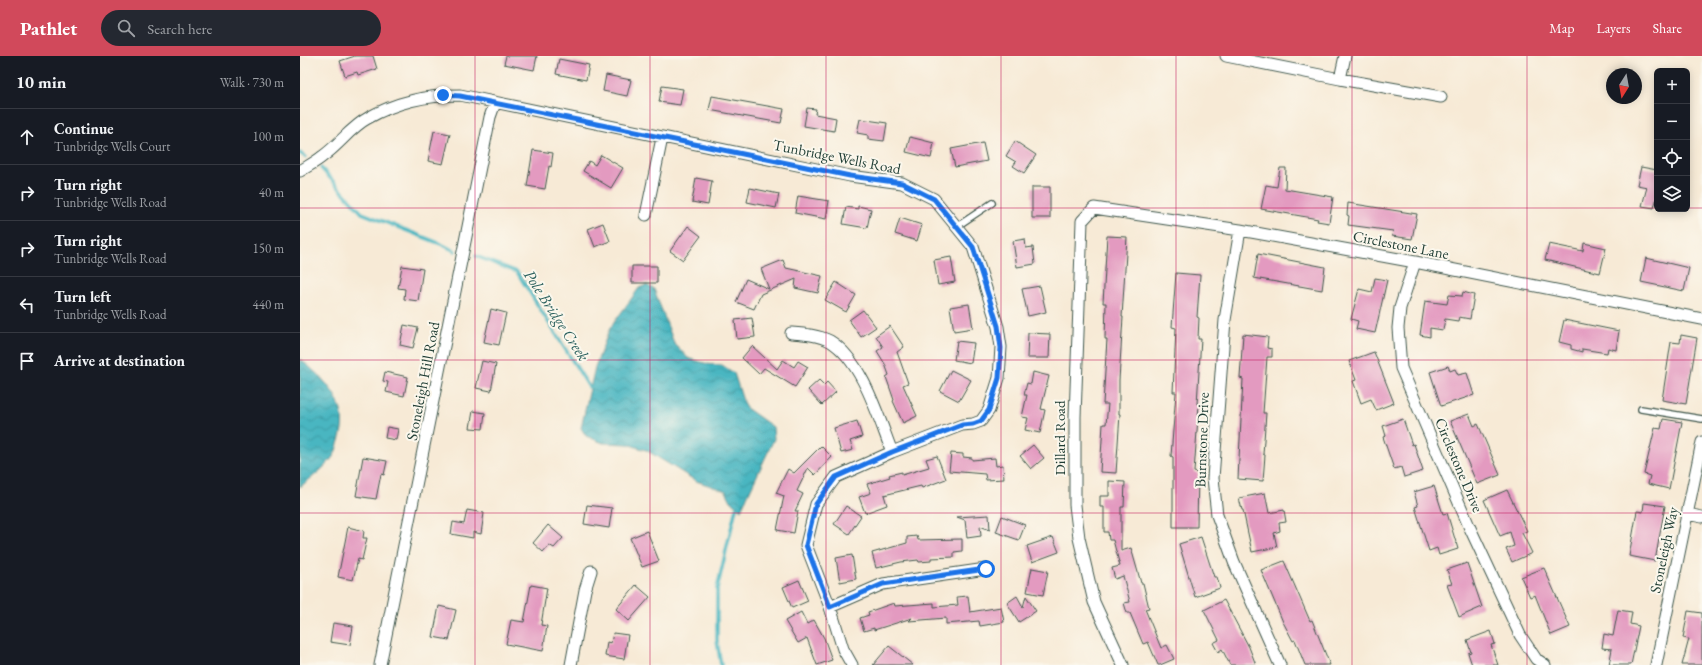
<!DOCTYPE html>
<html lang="en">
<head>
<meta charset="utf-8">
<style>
	body { margin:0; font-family:"EB Garamond",serif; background:#242831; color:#f1f3f6 }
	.controls { position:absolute; right:12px; top:12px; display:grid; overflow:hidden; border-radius:6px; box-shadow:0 2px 10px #0003 }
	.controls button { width:36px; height:36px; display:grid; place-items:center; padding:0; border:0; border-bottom:1px solid #363941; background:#171b24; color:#f1f3f6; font:20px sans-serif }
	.compass { position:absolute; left:1306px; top:12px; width:36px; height:36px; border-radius:50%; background:#171b24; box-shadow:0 2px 10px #0003; rotate:191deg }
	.stop { position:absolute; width:12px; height:12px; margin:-9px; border:3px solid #1a73e8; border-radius:50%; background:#fff }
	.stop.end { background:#1a73e8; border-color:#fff; box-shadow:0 1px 4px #0008 }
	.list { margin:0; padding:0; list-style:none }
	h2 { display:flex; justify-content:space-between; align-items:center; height:52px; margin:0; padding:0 16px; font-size:17px }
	h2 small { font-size:13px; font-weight:400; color:#9ea1a6 }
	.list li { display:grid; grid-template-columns:26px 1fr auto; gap:12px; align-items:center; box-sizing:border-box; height:56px; padding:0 16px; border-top:1px solid #363941 }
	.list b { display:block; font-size:15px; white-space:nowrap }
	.list p { margin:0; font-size:13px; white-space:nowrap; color:#9ea1a6 }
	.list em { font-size:13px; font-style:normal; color:#9ea1a6 }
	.icon { flex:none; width:22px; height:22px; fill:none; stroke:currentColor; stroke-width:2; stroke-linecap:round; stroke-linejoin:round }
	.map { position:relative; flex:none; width:1402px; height:609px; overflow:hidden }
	header { display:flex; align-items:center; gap:24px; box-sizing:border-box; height:56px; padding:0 20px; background:#d1495b; color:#fff }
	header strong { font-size:19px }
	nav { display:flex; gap:22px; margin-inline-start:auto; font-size:14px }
	.search { width:280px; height:36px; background:#242831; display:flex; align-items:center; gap:10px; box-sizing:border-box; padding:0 14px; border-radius:22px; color:#9ea1a6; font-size:15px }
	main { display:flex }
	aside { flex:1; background:#171b24 }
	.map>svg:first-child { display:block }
	.water { fill:url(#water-waves); stroke:#347a7a }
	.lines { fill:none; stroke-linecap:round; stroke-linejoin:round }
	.stream { stroke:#48b6c1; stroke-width:3.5 }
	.building { fill:#e39ac0 }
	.lane-casing { stroke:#3f574c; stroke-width:8 }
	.street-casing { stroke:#3f574c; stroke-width:13 }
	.lane { stroke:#fff; stroke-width:5.5 }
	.street { stroke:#fff; stroke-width:11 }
	.route { stroke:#1a73e8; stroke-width:5 }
	.grid { fill:none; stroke:#c2185b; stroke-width:1; stroke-opacity:0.55 }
	.labels { text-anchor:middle; stroke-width:4; stroke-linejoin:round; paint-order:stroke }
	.street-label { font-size:15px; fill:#1f3d34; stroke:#fbf7ec }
	.water-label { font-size:16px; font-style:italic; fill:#2b615e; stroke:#fbf7ec }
</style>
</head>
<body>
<header>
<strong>Pathlet</strong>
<div class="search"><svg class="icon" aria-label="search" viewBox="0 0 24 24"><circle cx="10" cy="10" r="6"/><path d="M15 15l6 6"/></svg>Search here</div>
<nav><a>Map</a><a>Layers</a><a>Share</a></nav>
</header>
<main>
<aside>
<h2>10 min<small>Walk · 730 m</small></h2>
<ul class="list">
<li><svg class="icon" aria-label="ahead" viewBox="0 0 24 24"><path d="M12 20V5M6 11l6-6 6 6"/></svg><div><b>Continue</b><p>Tunbridge Wells Court</p></div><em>100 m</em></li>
<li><svg class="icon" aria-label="right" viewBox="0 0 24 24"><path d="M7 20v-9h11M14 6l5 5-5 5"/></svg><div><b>Turn right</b><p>Tunbridge Wells Road</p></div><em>40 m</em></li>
<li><svg class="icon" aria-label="right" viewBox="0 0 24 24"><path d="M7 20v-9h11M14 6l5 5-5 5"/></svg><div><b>Turn right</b><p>Tunbridge Wells Road</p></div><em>150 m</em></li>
<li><svg class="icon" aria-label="left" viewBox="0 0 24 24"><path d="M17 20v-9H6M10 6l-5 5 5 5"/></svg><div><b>Turn left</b><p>Tunbridge Wells Road</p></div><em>440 m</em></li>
<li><svg class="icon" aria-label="arrive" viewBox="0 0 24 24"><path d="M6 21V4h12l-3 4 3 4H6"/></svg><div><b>Arrive at destination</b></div></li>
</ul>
</aside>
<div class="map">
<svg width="1402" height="609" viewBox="0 0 1402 609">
	<defs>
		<pattern id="water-waves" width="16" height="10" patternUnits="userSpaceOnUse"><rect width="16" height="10" fill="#48b6c1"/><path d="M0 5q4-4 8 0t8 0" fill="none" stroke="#3b959e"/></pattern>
	</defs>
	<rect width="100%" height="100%" fill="#fbf7ec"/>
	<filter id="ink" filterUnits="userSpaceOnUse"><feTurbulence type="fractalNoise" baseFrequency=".025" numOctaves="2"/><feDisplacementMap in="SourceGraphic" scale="8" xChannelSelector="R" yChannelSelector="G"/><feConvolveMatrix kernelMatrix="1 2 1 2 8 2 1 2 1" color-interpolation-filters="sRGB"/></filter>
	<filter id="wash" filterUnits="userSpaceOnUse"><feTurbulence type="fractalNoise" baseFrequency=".012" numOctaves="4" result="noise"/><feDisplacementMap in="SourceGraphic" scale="16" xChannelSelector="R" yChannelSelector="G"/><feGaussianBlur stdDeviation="0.9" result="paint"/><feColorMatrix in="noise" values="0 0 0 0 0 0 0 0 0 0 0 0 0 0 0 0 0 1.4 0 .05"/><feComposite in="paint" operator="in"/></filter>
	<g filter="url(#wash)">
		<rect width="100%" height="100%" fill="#f7ead6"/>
		<path class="water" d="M346 229 354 233 374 287 388 302 408 308 422 309 434 317 445 351 473 371 474 383 441 454 431 445 426 435 396 425 346 394 327 388 303 387 286 380 281 372 295 311 310 272 339 232Z
			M0 303C26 324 52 349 39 385 37 390 36 398 32 402 24 413 11 422 0 431Z"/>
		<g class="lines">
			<path class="stream" d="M0 97 5 101
				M21 112 62 157 141 188 155 195
				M176 200 217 216 289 331
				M421 609 417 585V533L436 452"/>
		</g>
		<g id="blocks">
			<path class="building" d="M55 0H73L77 13 58 19 57 16 45 20 40 5Z
				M206 0H237L234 14 204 8Z
				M259 3 289 9 286 24 256 18Z
				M306 19 331 24 327 40 303 35Z
				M362 30 383 33 380 49 359 46Z
				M412 40 484 53 481 67 409 54Z
				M507 52 516 53 515 58 536 62 534 75 504 70Z
				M560 63 587 67 584 85 568 83V79L557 77Z
				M134 75 150 78 143 108 128 105Z
				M610 81 634 87 631 102 606 96Z
				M715 85 736 99 724 117 713 110 716 106 706 100Z
				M683 87 687 105 655 111 651 93Z
				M233 94 253 97 251 111 249 110 245 133 227 130Z
				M301 99 323 112 311 132 283 115 289 105 295 109Z
				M1341 111 1357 114V141L1354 152 1342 150 1347 131 1337 129Z
				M980 112H986L985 133 1033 141 1029 167 1017 165 1018 163 961 153 966 129 977 131Z
				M396 122 412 125 408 149 392 146Z
				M732 131H750V162H732Z
				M450 132 479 138 476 152 447 146Z
				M498 140 529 145 526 163 495 157Z
				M1048 147 1117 158 1112 183 1092 180 1093 175 1048 169 1049 160 1047 159Z
				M558 150 571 153 567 172 543 168 546 151 558 153Z
				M600 162 622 169 617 185 595 178Z
				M303 167 310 185 295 191 288 173Z
				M388 170 401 180 383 204 370 195Z
				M807 180 827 181 822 261H823L819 324V358H820L816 417 800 416 803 368H806L808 348H803L807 283H805L806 247H803Z
				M725 183 726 192 733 191 735 208 717 211 713 185Z
				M1284 187 1306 192 1300 217 1245 204 1249 188 1283 195Z
				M958 198 1025 211 1022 234 954 222Z
				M651 201 655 226 638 229 634 204Z
				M1346 202 1389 212 1384 235 1341 226Z
				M483 204 486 212 522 220 518 237 495 232 496 223 461 238 454 253 436 246 446 223 469 233 461 213Z
				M102 210 123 213 118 245 104 243 105 233 98 232Z
				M332 210H357V227H332Z
				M876 217 900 219 897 261 899 262 898 283H901L897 348H899L894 416 898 417 897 471H873V401L871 400 876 336H873L876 272 872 271Z
				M1075 222 1087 224 1075 277 1056 273 1058 265 1051 263 1059 233 1072 236Z
				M536 226 556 239 546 256 525 244Z
				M740 230 746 256 728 260 722 233Z
				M1163 236 1174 239 1170 263 1159 261 1158 265 1145 263 1143 274 1130 272V281L1120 279 1125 245 1147 248 1149 239 1162 240Z
				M669 248 673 272 654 275 650 251Z
				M191 253 206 257 199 289 184 286Z
				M563 254 576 271 561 281 549 264Z
				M452 262 455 281 437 283 435 264Z
				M1264 264 1319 275 1316 294 1308 292 1307 297 1282 293V296L1271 293V289L1259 286Z
				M104 269 118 272 113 292 100 289Z
				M590 270 604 291 597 296 608 327 603 329 617 360 603 367 593 345 594 344 586 321 589 319 585 308 577 295 583 291 576 280Z
				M728 277 750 278 749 302H727Z
				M943 278 968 281 967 292 972 293V301H967L963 357H966L963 398 965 399 963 425 938 423 943 323 940 322Z
				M1381 279 1397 282 1386 348 1362 344 1371 286 1380 287Z
				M657 285 674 287 671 307 654 304Z
				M452 290 477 313 483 304 494 311 498 305 508 311 495 331 464 312 459 318 442 302Z
				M1074 296 1094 347 1076 354 1071 343 1061 347 1053 325 1056 324 1049 305Z
				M182 305 196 308 191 335 176 332Z
				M1148 310 1150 315 1155 313 1158 319 1167 317 1174 339 1141 350 1130 316Z
				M651 314 671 324 659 345 640 335Z
				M85 316 108 321 104 340 86 336 88 326 83 325Z
				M733 316 749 320 741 353 745 354 740 377 725 374 728 362 722 361 727 339H724L727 327 731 328Z
				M519 324 524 329 527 326 536 336 522 349 508 334Z
				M173 355 185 357 183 373 170 372Z
				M1169 358 1174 370 1178 368 1200 419 1177 428 1150 365Z
				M1103 363 1112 389 1114 388 1123 415 1104 421 1101 411 1094 413 1083 381 1086 380 1083 370Z
				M1363 363 1382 366 1369 433 1348 428 1350 420 1344 418 1355 372 1361 373Z
				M557 365 562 381 550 385 553 394 541 397 534 372Z
				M87 371 98 373 96 384 85 382Z
				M733 389 744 402 731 413 720 400Z
				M521 390 532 401 515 419 508 412 497 435 503 438 495 455H498L494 477 477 474 484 440 476 437 488 413 494 417Z
				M651 397 663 398V401L672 402V404L695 402 696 410 703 409 704 423 686 424 685 418 649 415Z
				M637 400 646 423 622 432 621 430 584 439 587 449 565 457 559 441 571 437 567 428 590 421 589 419 602 416V419L629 411 626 403Z
				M63 401 87 405 84 419 81 418 76 443 56 440Z
				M809 425 825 426 824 451H821V495L831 492 841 527H843L849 552 845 553 861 592 867 589 874 603 860 609H858L848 586 843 588 830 557H827L824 547 830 546 823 520 815 523 812 512 820 510 813 484H809L808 476H804V451H800V440H809Z
				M1134 430 1143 458 1147 457 1158 493 1139 499 1137 492 1129 495 1115 451 1118 450 1114 436Z
				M1207 434 1227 475 1222 477 1232 497 1212 506 1206 493 1214 490 1210 476 1200 480 1184 444Z
				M965 437 969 457 984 454 986 466 979 467 980 475 974 477 977 491 952 496 943 454H942L939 442Z
				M1344 447 1365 450 1355 505 1329 500 1337 455 1343 456Z
				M287 449 312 452 309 472 284 468Z
				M546 450 561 460 549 478 534 468Z
				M167 454 184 457 181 478 173 476V482L151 478 153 466 164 468Z
				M689 459 690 474 680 470 681 480 667 482 665 464 657 461Z
				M702 460 725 469 719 484 696 476Z
				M248 469 263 482 254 492 249 489 243 496 233 487Z
				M48 471 64 475 63 482H67L62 504 58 503 53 524 38 521Z
				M347 475 359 505 342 511 330 482Z
				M617 480 618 484 662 483V495L654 496V501L631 502V505L619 506 618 504 601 506 576 512 572 497 607 487V481Z
				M753 481 759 496 732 506 727 490Z
				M901 481 914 521H917L920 532 895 541 879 488Z
				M552 499 556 523 540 526 536 502Z
				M984 505 1010 565 1012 564 1030 609H1005L995 584 993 585 983 566 961 514Z
				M1167 507 1182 551 1159 561 1147 529 1152 528 1147 514Z
				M732 512 748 515 743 539 727 536Z
				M1244 512 1270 571 1251 579 1235 539 1230 541 1221 521Z
				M499 524 508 545 492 552 483 531Z
				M231 529 247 532 241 569 247 570 243 595 206 588 211 564 224 566Z
				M336 529 350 541 329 565 316 553Z
				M668 540 670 556 701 551 704 566 680 570 679 565 646 568V562L609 565 612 562 574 574V572L564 575 560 562 569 559 568 556 594 547 595 550 634 547V551L658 549 657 541Z
				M717 540 723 551 726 540 736 555 719 566 707 547Z
				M924 544 949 591 956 609H930L922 593 918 596 913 587 919 584 904 554Z
				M139 550 156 554 149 584 133 581Z
				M1318 554 1332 556 1330 568 1339 570 1331 609H1309L1312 593 1302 592 1304 578 1313 580Z
				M1388 555 1402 557V609H1382L1389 583 1383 582Z
				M501 556 507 568 514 564 524 582 532 604 517 609 507 582 498 587 485 565Z
				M33 567 53 570 50 589 30 586Z
				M1191 575 1195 588 1191 589 1198 609H1172L1168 597 1171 596 1167 584Z
				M313 577 328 579 324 603 305 600 307 586 311 587Z
				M589 590 613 609H573Z"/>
		</g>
	</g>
	<g filter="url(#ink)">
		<use href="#blocks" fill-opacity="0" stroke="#3f574c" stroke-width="1"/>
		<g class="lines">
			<g class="lane-casing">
				<path id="lane" d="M656 171 692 147
					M1341 353 1402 363"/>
			</g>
			<g class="street-casing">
				<path id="street" d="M926 0 1040 23 1141 41
					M1040 23 1045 0
					M0 115C8 110 16 106 23 100 39 89 51 71 68 62 96 46 127 39 160 39L550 120 602 127 634 143 673 191 698 271 701 291 699 322 689 354 681 365 673 368 662 369 592 396 536 421 516 448 506 489 530 551 543 593 552 609
					M346 159 362 82
					M940 174 925 264 913 422 917 459 934 506 980 609
					M1115 206 1100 252 1098 272 1101 312 1169 470 1220 579 1236 603 1245 609
					M491 277C504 278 518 279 530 285 562 304 579 363 592 396
					M1387 458 1402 461
					M530 551 583 528 686 513
					M80 609 190 61 195 47
					M271 609 285 534 291 515
					M823 609 794 546 779 482 775 449V361L782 165 794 152 940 174 1115 206 1402 263
					M1356 609 1402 386"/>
			</g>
			<use href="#lane" class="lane"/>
			<use href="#street" class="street"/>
		</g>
	</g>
	<g class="lines" filter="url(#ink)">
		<path class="route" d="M143 39 160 40 550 120 602 127 634 143 673 191 698 270 701 292 699 322 689 354 681 365 673 368 662 369 592 396 536 421 516 448 506 489 530 551 583 528 686 513"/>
	</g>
	<path class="grid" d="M175 0V609M350 0V609M526 0V609M701 0V609M876 0V609M1052 0V609M1227 0V609M0 152H1357M1387 152H1402M0 304H1402M0 457H1402"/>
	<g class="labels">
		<g class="street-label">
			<text transform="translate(537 101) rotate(11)" y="5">Tunbridge Wells Road</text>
			<text transform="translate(1101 189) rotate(11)" y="5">Circlestone Lane</text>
			<text transform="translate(123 325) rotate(-79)" y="5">Stoneleigh Hill Road</text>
			<text transform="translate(760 382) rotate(-90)" y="5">Dillard Road</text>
			<text transform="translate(902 384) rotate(-88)" y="5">Burnstone Drive</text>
			<text transform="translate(1159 409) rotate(67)" y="5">Circlestone Drive</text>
			<text transform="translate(1364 494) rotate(-78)" y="5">Stoneleigh Way</text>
		</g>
		<g class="water-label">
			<text transform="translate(257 259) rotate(57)" y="6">Pole Bridge Creek</text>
		</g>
	</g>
</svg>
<div class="controls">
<button>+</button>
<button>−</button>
<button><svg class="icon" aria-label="locate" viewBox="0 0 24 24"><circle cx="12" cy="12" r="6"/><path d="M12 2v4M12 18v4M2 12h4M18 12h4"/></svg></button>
<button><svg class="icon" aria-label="layers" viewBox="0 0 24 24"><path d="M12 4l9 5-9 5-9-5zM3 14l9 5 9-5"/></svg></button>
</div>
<svg class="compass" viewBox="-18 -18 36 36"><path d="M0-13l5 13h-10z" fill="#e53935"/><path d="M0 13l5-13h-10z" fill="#9ea1a6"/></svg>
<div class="stop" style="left:686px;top:513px"></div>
<div class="stop end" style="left:143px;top:39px"></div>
</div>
</main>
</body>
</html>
